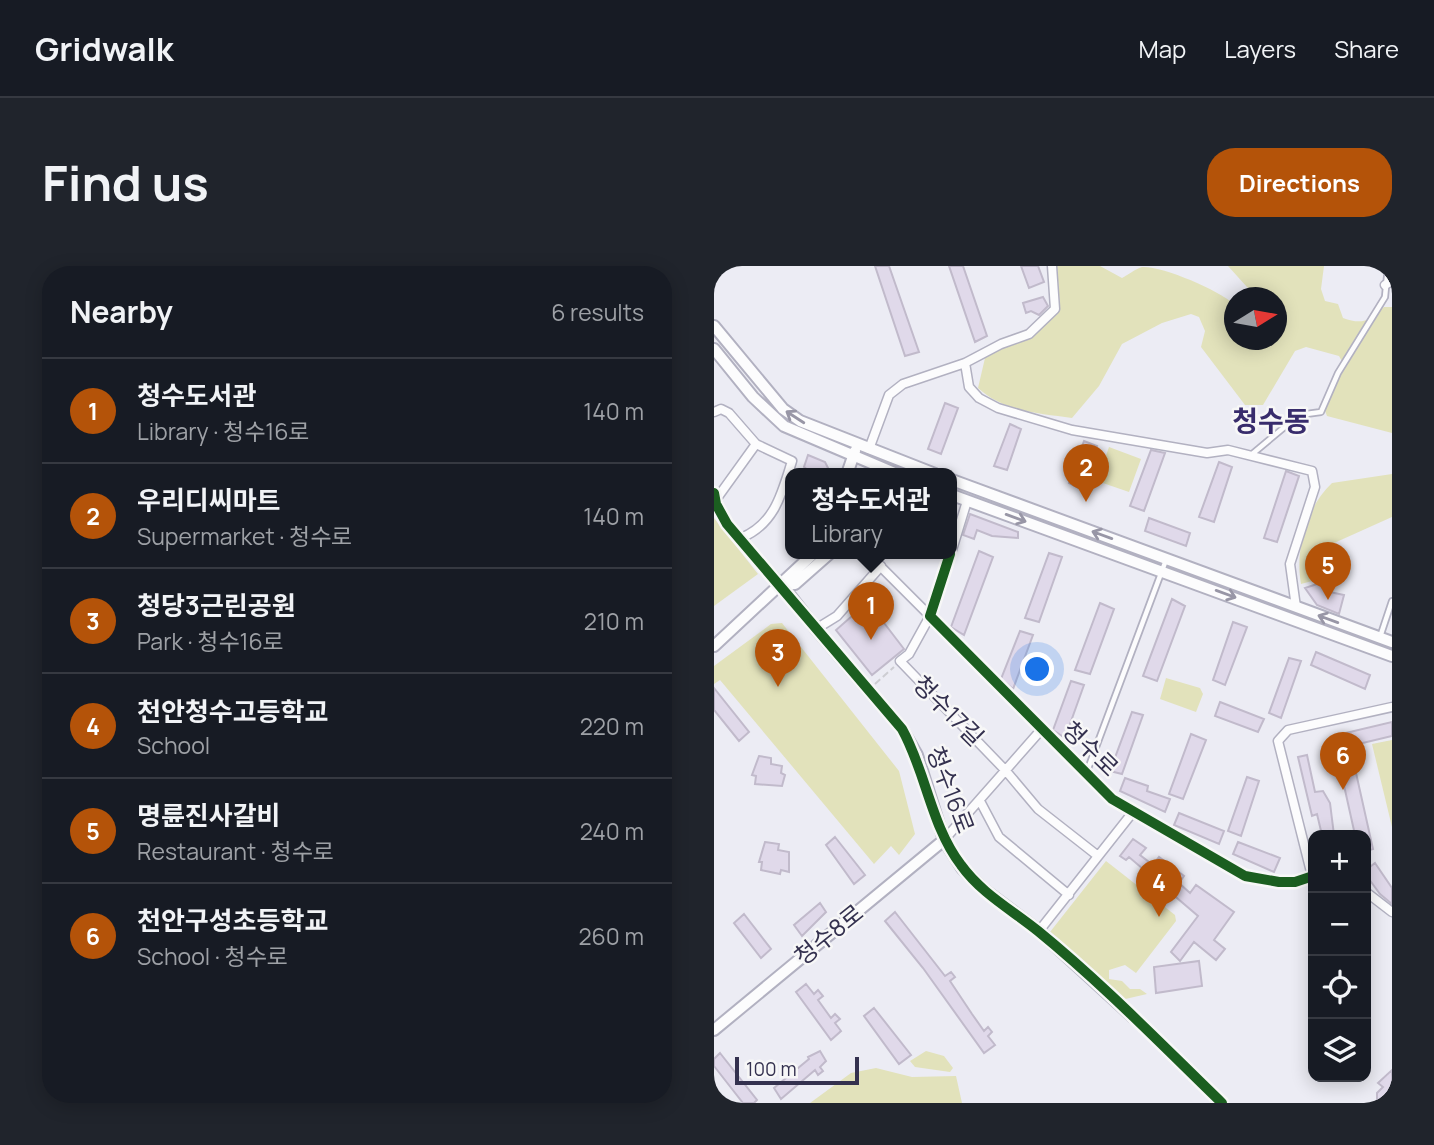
<!DOCTYPE html>
<html lang="en">
<head>
<meta charset="utf-8">
<style>
	body { margin:0; font-family:Manrope,"Noto Sans KR",sans-serif; background:#20242c; color:#f1f3f6 }
	.controls { position:absolute; right:21px; bottom:21px; display:grid; overflow:hidden; border-radius:14px; box-shadow:0 4px 18px #0003 }
	.controls button { width:63px; height:63px; display:grid; place-items:center; padding:0; border:0; border-bottom:2px solid #363941; background:#171b24; color:#f1f3f6; font:35px sans-serif }
	.compass { position:absolute; left:510px; top:21px; width:63px; height:63px; border-radius:50%; background:#171b24; box-shadow:0 4px 18px #0003; rotate:79deg }
	.scale { position:absolute; left:21px; bottom:18px; width:124px; box-sizing:border-box; padding-left:7px; border:4px solid #34314f; border-top:0; font-size:19px; line-height:24px; white-space:nowrap; color:#34314f; -webkit-text-stroke:5px #f7f7f7; paint-order:stroke }
	.you { position:absolute; left:324px; top:404px; width:24px; height:24px; margin:-18px; border:5px solid #fff; border-radius:50%; background:#1a73e8; box-shadow:0 0 0 10px #1a73e833 }
	.badge { display:grid; place-items:center; width:46px; height:46px; border-radius:50%; background:#b45309; color:#fff; font-size:23px; font-weight:700 }
	.pin { position:absolute; translate:-50% -58px; filter:drop-shadow(0 2px 4px #0008) }
	.pin::after { content:''; position:absolute; top:37px; width:24px; height:21px; background:inherit; clip-path:polygon(0 0,100% 0,50% 100%) }
	.popup { position:absolute; left:71px; top:202px; width:172px; height:91px; box-sizing:border-box; display:grid; place-content:center; border-radius:14px; background:#171b24; filter:drop-shadow(0 2px 5px #0005); font-size:23px; white-space:nowrap; color:#9ea1a6 }
	.popup b { font-size:26px; color:#f1f3f6 }
	.popup::after { content:''; position:absolute; left:50%; top:100%; margin-left:-14px; border:14px solid transparent; border-top-color:#171b24 }
	.list { margin:0; padding:0; list-style:none }
	h2 { display:flex; justify-content:space-between; align-items:center; height:91px; margin:0; padding:0 28px; font-size:30px }
	h2 small { font-size:23px; font-weight:400; color:#9ea1a6 }
	.list li { display:grid; grid-template-columns:46px 1fr auto; gap:21px; align-items:center; box-sizing:border-box; height:105px; padding:0 28px; border-top:2px solid #363941 }
	.list b { display:block; font-size:26px; white-space:nowrap }
	.list p { margin:0; font-size:23px; white-space:nowrap; color:#9ea1a6 }
	.list em { font-size:23px; font-style:normal; color:#9ea1a6 }
	.icon { flex:none; width:38px; height:38px; fill:none; stroke:currentColor; stroke-width:2; stroke-linecap:round; stroke-linejoin:round }
	.map { position:relative; flex:none; width:678px; height:837px; overflow:hidden; border-radius:28px }
	header { display:flex; align-items:center; gap:42px; box-sizing:border-box; height:98px; padding:0 35px; background:#171b24; border-bottom:2px solid #363941 }
	header strong { font-size:33px }
	nav { display:flex; gap:38px; margin-inline-start:auto; font-size:24px }
	.intro { display:flex; align-items:center; justify-content:space-between; box-sizing:border-box; height:168px; padding:0 42px }
	h1 { margin:0; font-size:49px }
	.button { padding:18px 32px; border-radius:28px; background:#b45309; color:#fff; font-size:24px; font-weight:700 }
	main { display:flex; gap:42px; padding:0 42px }
	aside { flex:1; background:#171b24; border-radius:28px; box-shadow:0 4px 18px #0003 }
	.map>svg:first-child { display:block }
	.green { fill:#e2e2bb }
	.building { fill:#e0d9ea; stroke:#c1bacb; stroke-width:2 }
	.lines { fill:none; stroke-linecap:round; stroke-linejoin:round }
	.tertiary-tunnel { stroke:#c7c7d3; stroke-width:10; stroke-dasharray:10 5; stroke-linecap:butt }
	.service-casing { stroke:#b2b1c1; stroke-width:8 }
	.minor-casing { stroke:#b2b1c1; stroke-width:11 }
	.tertiary-casing { stroke:#b2b1c1; stroke-width:14 }
	.path { stroke:#cdcdd2; stroke-width:2; stroke-dasharray:7 3.5; stroke-linecap:butt }
	.service { stroke:#fcfcfd; stroke-width:4.5 }
	.minor { stroke:#fcfcfd; stroke-width:8 }
	.tertiary { stroke:#fcfcfd; stroke-width:10 }
	.cycleway-casing { stroke:#f7f7f7; stroke-width:15 }
	.cycleway { stroke:#1b5e20; stroke-width:10 }
	.oneway { stroke:#9896a6 }
	.labels { text-anchor:middle; stroke-width:5; stroke-linejoin:round; paint-order:stroke }
	.street-label { font-size:24px; fill:#34314f; stroke:#f7f7f7 }
	.quarter-label { font-size:28px; font-weight:bold; fill:#382c6c; stroke:#f7f7f7 }
</style>
</head>
<body>
<header>
<strong>Gridwalk</strong>
<nav><a>Map</a><a>Layers</a><a>Share</a></nav>
</header>
<div class="intro"><h1>Find us</h1><a class="button">Directions</a></div>
<main>
<aside>
<h2>Nearby<small>6 results</small></h2>
<ul class="list">
<li><span class="badge">1</span><div><b>청수도서관</b><p>Library · 청수16로</p></div><em>140 m</em></li>
<li><span class="badge">2</span><div><b>우리디씨마트</b><p>Supermarket · 청수로</p></div><em>140 m</em></li>
<li><span class="badge">3</span><div><b>청당3근린공원</b><p>Park · 청수16로</p></div><em>210 m</em></li>
<li><span class="badge">4</span><div><b>천안청수고등학교</b><p>School</p></div><em>220 m</em></li>
<li><span class="badge">5</span><div><b>명륜진사갈비</b><p>Restaurant · 청수로</p></div><em>240 m</em></li>
<li><span class="badge">6</span><div><b>천안구성초등학교</b><p>School · 청수로</p></div><em>260 m</em></li>
</ul>
</aside>
<div class="map">
<svg width="678" height="837" viewBox="0 0 678 837">
	<rect width="100%" height="100%" fill="#ececf4"/>
	<path class="green" d="M343 0H386L408 12C414 9 421 3 428 1 449 0 504 24 520 38V74H562V32L542 31 514 0H610L607 23 611 35 624 38 629 52C648 59 656 55 670 41H678V167L613 150 610 142 630 99 625 90 592 81 581 85 549 139H531L487 81 491 65 485 51 477 48 448 57 408 78 385 120 358 152C325 147 290 146 264 122L271 92 280 83 317 71 346 42Z
		M395 181 427 193 415 226 383 215Z
		M678 208V251L609 282V312L587 318C581 284 592 241 618 217Z
		M0 252 44 308 0 340Z
		M68 357 185 505 201 568 185 589 177 580 160 598 6 414 0 418V400L57 358Z
		M452 412 486 422 489 428 482 446 446 433Z
		M678 474V561L658 478Z
		M392 595 461 649 462 655 422 707 411 699 395 704V713L408 715 416 723H426L433 728 407 734 338 672 336 666Z
		M212 785 230 790 239 802 236 806 201 801 196 795Z
		M162 802 198 811 242 810 248 837H96L137 807Z"/>
	<path class="building" d="M161 0H175L205 86 191 90Z
		M235 0H249L273 70 261 76Z
		M307 0H324L330 16 315 22Z
		M329 31 334 40 325 49 317 45 312 47 309 37Z
		M231 137 244 142 227 188 214 183Z
		M296 158 307 163 293 204 280 200Z
		M370 175 383 180 367 223 355 217Z
		M437 184 451 187 430 245 416 240Z
		M94 189 111 196 114 202 113 208H99L90 201Z
		M505 196 518 201 500 256 485 251Z
		M572 205 585 210 563 276 550 272Z
		M256 248 304 266V272L278 270 263 264 260 273 249 269Z
		M435 252 476 267 472 280 431 265Z
		M265 285 279 291 250 369 237 361Z
		M335 287 348 291 325 356 311 352Z
		M609 316 616 326 630 329 625 348 603 339 591 322Z
		M458 333 471 340 443 415 429 410Z
		M154 336 190 383 158 409 122 364Z
		M386 337 400 343 376 408 361 404Z
		M519 356 533 361 511 419 499 414Z
		M306 365 319 369 299 423 287 413Z
		M602 386 656 409 651 423 597 399Z
		M575 392 587 395 567 452 555 447Z
		M357 415 370 419 351 472 339 464Z
		M0 422 35 466 25 475 0 444Z
		M506 436 550 453 544 466 501 450Z
		M418 446 429 449 408 508 396 505Z
		M678 456V470L636 480 659 583 652 585V569H641L619 470Z
		M477 468 492 474 469 533 455 528Z
		M593 489 601 526 609 525 616 537 620 569H608L603 548 598 550 584 491Z
		M45 490 57 492V498L68 500 67 507 71 509 68 520 41 518 42 510 38 509Z
		M533 511 545 515 527 570 514 565Z
		M411 512 434 520 433 525 456 533 451 546 406 525Z
		M465 547 510 565 505 578 460 559Z
		M121 571 151 609 140 618 112 579Z
		M419 573 432 582 426 589 439 599 445 591 470 610 465 617 476 627 482 619 520 646 500 674 511 683 502 694 480 676 466 695 457 686 484 650 415 591 412 594 406 590Z
		M51 576 65 578 64 584 75 586V606L67 604 66 608 47 604 48 596H45Z
		M524 576 566 592 560 606 519 588Z
		M661 597 678 622V638L666 628 652 609V604Z
		M106 637 112 646 88 670 80 659Z
		M181 646 231 710 237 706 241 711 236 715 258 748 270 765 274 761 278 766 274 770 281 779 270 787 209 702 171 655Z
		M30 648 57 683 47 692 20 657Z
		M485 695 488 720 442 727 440 701Z
		M92 718 100 728 104 724 109 730 104 734 117 752 121 748 126 753 121 757 127 765 117 774 82 726Z
		M160 742 197 789 185 798 150 750Z
		M106 785 112 795 106 801 109 805 104 809 101 804 67 833 60 822 95 793 94 791Z
		M6 787 43 834 40 837H29L0 800V793Z
		M678 804V833L675 837H663V827L669 821 664 817Z"/>
	<g class="lines">
		<path class="tertiary-tunnel" d="M419 751 508 837"/>
		<g class="service-casing">
			<path id="service" d="M537 189 585 149 607 146 624 107 671 31 674 0
				M666 371 678 335
				M372 508 452 294"/>
		</g>
		<g class="minor-casing">
			<path id="minor" d="M671 19 678 15
				M251 97 255 121 265 132 284 142 358 164 493 187 514 184 598 205 601 221 576 298 582 341
				M0 146 7 143 15 147 42 178 78 195C68 227 61 258 27 272
				M155 183 175 129 189 118 251 97 287 78 315 68 341 43 338 0
				M0 227C6 262 45 293 68 319
				M1 235 42 178
				M238 284 253 235
				M154 288 216 350 195 388 186 395 292 505 324 543 384 590
				M236 288 216 350 398 533 531 610 565 616H581L599 610
				M102 363 123 350 167 300
				M266 535 285 571 355 629
				M230 574 327 464
				M598 610 564 475 574 464 678 441
				M652 626 678 646
				M325 665 419 546"/>
		</g>
		<g class="tertiary-casing">
			<path id="tertiary" d="M0 60 69 143 86 155 221 208
				M0 83 39 131 70 160 183 208
				M133 208 141 185
				M238 214 678 376
				M238 229 678 390
				M68 319 102 363 188 463 203 489 230 574 248 602 268 622 325 665 419 751
				M68 319 81 318 115 288
				M0 380 99 288
				M0 764 230 574"/>
		</g>
		<path class="path" d="M161 418 180 401"/>
		<use href="#service" class="service"/>
		<use href="#minor" class="minor"/>
		<use href="#tertiary" class="tertiary"/>
		<g class="cycleway-casing">
			<path id="cycleway" d="M0 227 2 238 13 258 188 463C212 506 217 560 247 599 267 627 298 644 324 665 389 718 448 779 508 837
				M236 288 216 350 398 533 531 610 565 616H581L599 610"/>
		</g>
		<use href="#cycleway" class="cycleway"/>
	</g>
	<defs><path id="oneway-shaft" d="M-6 0H5M1.5-3L5.5 0L1.5 3" fill="none" stroke-width="1.6" stroke-linecap="round" stroke-linejoin="round" transform="scale(1.75)"/></defs>
	<g class="oneway">
		<use href="#oneway-shaft" transform="translate(81 151) rotate(-147)"/>
		<use href="#oneway-shaft" transform="translate(302 252) rotate(20)"/>
		<use href="#oneway-shaft" transform="translate(388 269) rotate(-160)"/>
		<use href="#oneway-shaft" transform="translate(512 328) rotate(20)"/>
		<use href="#oneway-shaft" transform="translate(614 353) rotate(-160)"/>
	</g>
	<g class="labels">
		<g class="street-label">
			<text transform="translate(234 445) rotate(45)" y="8">청수17길</text>
			<text transform="translate(376 483) rotate(44)" y="8">청수로</text>
			<text transform="translate(236 524) rotate(69)" y="8">청수16로</text>
			<text transform="translate(115 669) rotate(-39)" y="8">청수8로</text>
		</g>
		<g class="quarter-label">
			<text x="557" y="165">청수동</text>
		</g>
	</g>
</svg>
<div class="controls">
<button>+</button>
<button>−</button>
<button><svg class="icon" aria-label="locate" viewBox="0 0 24 24"><circle cx="12" cy="12" r="6"/><path d="M12 2v4M12 18v4M2 12h4M18 12h4"/></svg></button>
<button><svg class="icon" aria-label="layers" viewBox="0 0 24 24"><path d="M12 4l9 5-9 5-9-5zM3 14l9 5 9-5"/></svg></button>
</div>
<svg class="compass" viewBox="-18 -18 36 36"><path d="M0-13l5 13h-10z" fill="#e53935"/><path d="M0 13l5-13h-10z" fill="#9ea1a6"/></svg>
<div class="scale">100 m</div>
<div class="you"></div>
<div class="pin badge" style="left:157px;top:374px">1</div>
<div class="popup"><b>청수도서관</b>Library</div>
<div class="pin badge" style="left:372px;top:236px">2</div>
<div class="pin badge" style="left:64px;top:421px">3</div>
<div class="pin badge" style="left:445px;top:651px">4</div>
<div class="pin badge" style="left:614px;top:334px">5</div>
<div class="pin badge" style="left:629px;top:524px">6</div>
</div>
</main>
</body>
</html>
